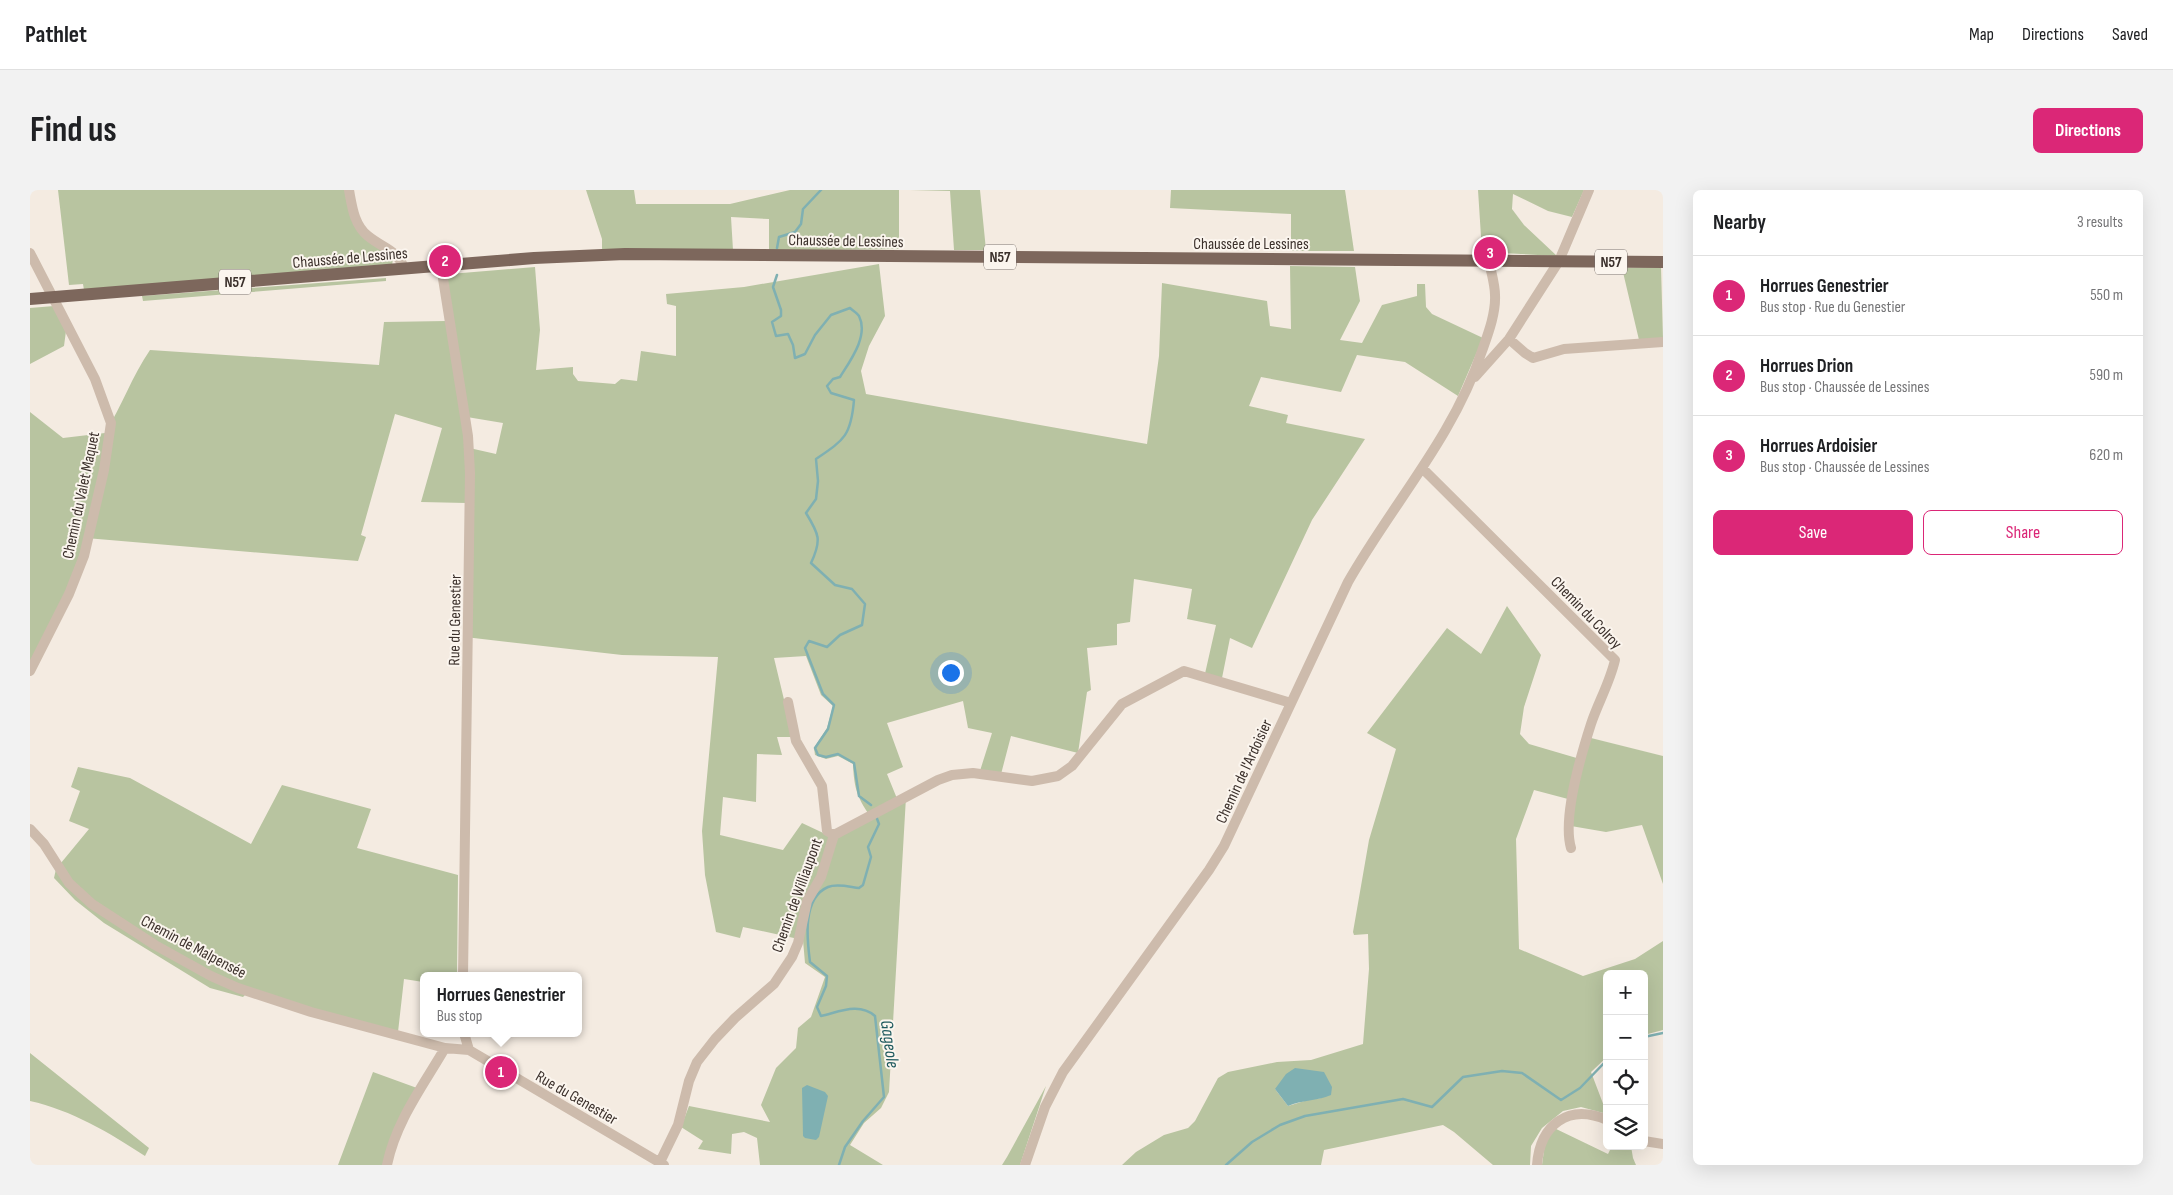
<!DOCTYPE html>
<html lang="en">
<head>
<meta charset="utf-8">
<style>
	body { margin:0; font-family:"Sofia Sans Condensed",sans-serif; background:#f2f2f2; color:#202124 }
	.controls { position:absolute; right:15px; bottom:15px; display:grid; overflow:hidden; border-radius:8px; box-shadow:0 5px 20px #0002 }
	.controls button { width:45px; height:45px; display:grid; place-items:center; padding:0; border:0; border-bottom:1px solid #e0e0e0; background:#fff; color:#202124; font:25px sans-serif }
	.you { position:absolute; left:920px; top:482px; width:18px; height:18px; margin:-12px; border:4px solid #fff; border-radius:50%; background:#1a73e8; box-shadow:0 0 0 8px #1a73e833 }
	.badge { display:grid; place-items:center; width:32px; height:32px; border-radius:50%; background:#db2777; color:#fff; font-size:16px; font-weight:700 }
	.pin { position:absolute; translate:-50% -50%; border:2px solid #fff; box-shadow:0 1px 5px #0006 }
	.popup { position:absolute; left:390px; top:782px; width:162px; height:65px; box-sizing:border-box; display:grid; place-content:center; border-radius:8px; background:#fff; filter:drop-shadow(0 1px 4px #0005); font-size:16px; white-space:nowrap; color:#757577 }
	.popup b { font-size:19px; color:#202124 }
	.popup::after { content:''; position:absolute; left:50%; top:100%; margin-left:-10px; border:10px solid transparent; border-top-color:#fff }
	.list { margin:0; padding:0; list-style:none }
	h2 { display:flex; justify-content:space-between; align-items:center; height:65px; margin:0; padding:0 20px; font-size:21px }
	h2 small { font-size:16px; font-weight:400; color:#757577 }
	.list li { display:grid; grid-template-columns:32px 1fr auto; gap:15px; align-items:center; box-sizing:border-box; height:80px; padding:0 20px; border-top:1px solid #e0e0e0 }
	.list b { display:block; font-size:19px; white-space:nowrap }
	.list p { margin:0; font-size:16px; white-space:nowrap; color:#757577 }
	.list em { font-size:16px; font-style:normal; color:#757577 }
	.actions { display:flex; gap:10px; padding:15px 20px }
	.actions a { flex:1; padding:11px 0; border:1px solid #db2777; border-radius:8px; text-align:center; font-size:18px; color:#db2777 }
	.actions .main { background:#db2777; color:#fff }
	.icon { flex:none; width:28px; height:28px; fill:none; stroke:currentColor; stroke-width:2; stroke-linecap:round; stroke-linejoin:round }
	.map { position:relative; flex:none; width:1633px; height:975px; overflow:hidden; border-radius:8px }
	header { display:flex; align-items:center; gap:30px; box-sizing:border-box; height:70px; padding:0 25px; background:#fff; border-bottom:1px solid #e0e0e0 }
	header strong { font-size:24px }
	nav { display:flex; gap:28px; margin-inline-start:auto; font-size:18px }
	.intro { display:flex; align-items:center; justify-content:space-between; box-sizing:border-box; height:120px; padding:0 30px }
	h1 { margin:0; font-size:35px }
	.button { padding:12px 22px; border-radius:8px; background:#db2777; color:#fff; font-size:18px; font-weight:700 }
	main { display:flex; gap:30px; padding:0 30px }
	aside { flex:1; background:#fff; border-radius:8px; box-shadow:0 5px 20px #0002 }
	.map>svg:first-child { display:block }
	.green { fill:#b8c4a0; fill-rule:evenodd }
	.water { fill:#7fb0b2 }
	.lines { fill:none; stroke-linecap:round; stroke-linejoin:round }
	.stream { stroke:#7fb0b2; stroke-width:2.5 }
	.minor { stroke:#cdbbac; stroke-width:10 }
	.major { stroke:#7d675c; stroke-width:12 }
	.labels { text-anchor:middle; stroke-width:4; stroke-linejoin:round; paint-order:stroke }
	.shield { fill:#fbf5ee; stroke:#756b66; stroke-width:1 }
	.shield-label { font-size:15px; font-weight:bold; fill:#3b302b }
	.street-label { font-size:16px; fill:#3b302b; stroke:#fbf5ee }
	.water-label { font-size:18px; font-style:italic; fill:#1f5a5e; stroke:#fbf5ee }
</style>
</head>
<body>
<header>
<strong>Pathlet</strong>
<nav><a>Map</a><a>Directions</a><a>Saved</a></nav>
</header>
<div class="intro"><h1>Find us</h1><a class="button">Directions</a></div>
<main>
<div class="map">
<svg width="1633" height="975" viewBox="0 0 1633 975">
	<rect width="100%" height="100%" fill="#f4ebe1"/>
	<path class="green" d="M28 0H316L321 27 363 67 362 77 54 100 53 94 39 95Z
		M556 0H604L606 14H700L760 0H869V59L739 61V29L701 27 703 60H572V49Z
		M880 0H950L956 60H924L920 1Z
		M1141 0H1315L1324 61H1261V24L1140 18Z
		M1448 0H1554L1542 27 1518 21 1483 4 1482 19 1494 35 1527 66 1452 62Z
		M849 74 855 126 839 156 831 181 836 204 1117 254 1129 166 1132 93 1237 111 1240 136 1261 139 1260 76 1325 77 1330 111 1310 150 1332 153 1352 115 1387 106V94H1395L1396 117 1402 124 1453 148 1428 206 1375 172 1327 165 1311 202 1231 187 1219 216 1258 225 1256 233 1335 249 1282 330 1222 458 1200 448 1191 493 1174 488 1186 435 1157 429 1162 399 1104 389 1100 432 1087 434V455L1057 458 1061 500 1057 502 1048 563 981 546 970 588 949 584 962 543 938 538 933 511 857 533 873 577 857 584 868 611 876 607 859 902 851 918 834 933 820 955 853 975H730L727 948 714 942 702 944 701 964 668 959 673 951 651 937 659 916 740 932 731 915 746 878 766 858 768 838 781 827 795 787 775 773 773 750 713 737 710 748 686 742 675 685 672 641 688 467 592 465 435 447 436 313 391 312 412 238 365 224 331 345 336 347 328 371 56 348 35 404 0 474V222L33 248 75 243C92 216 102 186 120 160L349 175 354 132 416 131 408 85 505 77 510 140 506 180 543 177V184L548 191 585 194 591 189 607 191 611 161 646 166V116L637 114 636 104 714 97ZM431 226 473 233 466 264 435 257ZM776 466 791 505 803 516 797 538 784 558 785 565 796 569 808 566 823 574C824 598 827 607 840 626L806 649 772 633 753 660 690 645 693 607 726 612 727 564 752 565 747 547H763L744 468Z
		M1631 77 1633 149 1609 150 1592 78Z
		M356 88V91L113 111 112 106Z
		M24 116 36 141 34 156 0 174V118Z
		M1477 416 1511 465 1494 517 1490 544 1499 554 1550 569 1538 609 1504 600 1486 649 1489 759 1553 786 1605 769 1633 751V840L1614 845V784H1577V867L1561 882 1577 924 1551 917 1533 921 1512 938 1501 956 1500 975H1463L1424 942 1413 935 1294 960 1291 975H1092L1106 962 1134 945 1158 938 1165 931 1188 888 1198 882 1247 872 1281 870 1333 854 1339 779 1338 744 1324 745 1323 742 1339 650 1366 559 1337 543 1417 438 1451 464ZM1245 899 1291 909H1281L1258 916Z
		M1561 548 1633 566V694L1612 635 1576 642 1541 636 1548 591Z
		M48 577 100 588 221 654 252 595 341 619 327 658 428 685 427 786H394L393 792 374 789 368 842 217 803 213 807 180 798 74 733 45 710 24 688 26 679 59 639 39 631 50 601 41 597Z
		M0 863 119 958 115 966C80 943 41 920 0 911Z
		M343 882 387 898 356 975H308Z
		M1016 896 990 975H972L977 967Z
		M1522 937 1578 964 1582 956H1601L1603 968 1606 975H1512L1515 953Z"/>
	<path class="water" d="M1265 878 1294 882 1302 897 1301 905C1287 911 1272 910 1258 916L1245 899 1256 884Z
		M777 895 795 902 798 906 789 947 786 950 775 948 773 946 772 898Z"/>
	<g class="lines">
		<path class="stream" d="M747 58 749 47 765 42 771 34 773 19 791 0
			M747 85 743 97 751 120V126L742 132 746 146 758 144 763 155 765 168 775 164 785 145 801 125 820 118C822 120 827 123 829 126 839 146 820 171 810 187L803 189 797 196 801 203 824 210C821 246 814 250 786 269L788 291 786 309 776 323C789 344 792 350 781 373L805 395 822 399 835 414 832 435 810 445 797 457 779 451 775 458 793 504 804 515 798 539 785 558 788 565 796 567 808 564 824 573 829 606 841 615
			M1614 847 1633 843
			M809 975 815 957 833 931 854 907 845 826C829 812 809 822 791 826L787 817 796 796 797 786 780 772C777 749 772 708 798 697 807 693 820 697 829 698L833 695 841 667 838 657 849 634 846 626
			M1196 975 1222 952 1250 935 1275 926 1373 909 1402 917 1433 887 1472 881 1492 883 1531 910 1550 898 1577 870"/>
		<path class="minor" d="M319 0C322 16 324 35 338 46 354 59 365 58 375 79
			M0 63 65 189 81 233 74 280 54 366 39 404 0 481
			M411 76 438 246 440 283 433 786
			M1479 149 1495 163 1503 168 1534 159 1633 152
			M1445 187 1479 149 1529 71 1559 0
			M1392 278 1585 470C1580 492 1568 513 1561 534 1551 565 1532 627 1541 658
			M758 512 766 551 792 596 797 641 804 645
			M0 639 14 654 39 693 62 714 125 755 181 786 208 798 281 822 415 858 439 860
			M434 843 439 860 634 975
			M1614 951 1633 954
			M630 972 648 935 659 891 667 872 685 849 705 828 744 794 762 767 768 753 777 711 791 687 804 645 908 590 922 585 943 583 1002 591 1028 586 1042 576 1092 514 1154 481 1261 513
			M357 975C366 931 393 896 415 858
			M995 975 1015 917 1033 882 1179 680 1194 656 1318 392C1363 313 1423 248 1452 161 1458 144 1466 123 1465 105 1465 94 1461 82 1459 71
			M1507 975C1510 935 1538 913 1577 930"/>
		<path class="major" d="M0 109 504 68 595 64 1633 72"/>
	</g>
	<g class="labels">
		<g class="shield">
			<rect x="954" y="54.5" width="32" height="25" rx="4"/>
			<rect x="1565" y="59.5" width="32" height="25" rx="4"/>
			<rect x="189" y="79.5" width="32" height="25" rx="4"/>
		</g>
		<g class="shield-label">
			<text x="970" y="72">N57</text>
			<text x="1581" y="77">N57</text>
			<text x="205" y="97">N57</text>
		</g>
		<g class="street-label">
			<text transform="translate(816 50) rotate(1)" y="6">Chaussée de Lessines</text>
			<text x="1221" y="59">Chaussée de Lessines</text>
			<text transform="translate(320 67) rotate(-5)" y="6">Chaussée de Lessines</text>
			<text transform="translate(50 305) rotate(-78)" y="6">Chemin du Valet Maquet</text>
			<text transform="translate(1557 422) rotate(46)" y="6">Chemin du Colroy</text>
			<text transform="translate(424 430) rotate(-89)" y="6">Rue du Genestier</text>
			<text transform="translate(1213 581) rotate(-65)" y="6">Chemin de l'Ardoisier</text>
			<text transform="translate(766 705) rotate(-70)" y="6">Chemin de Williaupont</text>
			<text transform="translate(164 756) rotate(28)" y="6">Chemin de Malpensée</text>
			<text transform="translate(547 907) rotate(30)" y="6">Rue du Genestier</text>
		</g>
		<g class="water-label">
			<text transform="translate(860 854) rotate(82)" y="6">Gageole</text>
		</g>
	</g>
</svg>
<div class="controls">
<button>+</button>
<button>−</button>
<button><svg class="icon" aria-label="locate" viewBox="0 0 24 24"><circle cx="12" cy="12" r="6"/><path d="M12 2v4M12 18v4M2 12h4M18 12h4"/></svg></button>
<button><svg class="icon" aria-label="layers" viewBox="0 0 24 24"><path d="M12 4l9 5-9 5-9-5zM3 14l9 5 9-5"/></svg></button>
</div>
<div class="you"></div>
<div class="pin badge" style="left:471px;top:882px">1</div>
<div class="popup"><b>Horrues Genestrier</b>Bus stop</div>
<div class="pin badge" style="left:415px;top:71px">2</div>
<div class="pin badge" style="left:1460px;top:63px">3</div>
</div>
<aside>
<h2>Nearby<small>3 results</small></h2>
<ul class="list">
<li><span class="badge">1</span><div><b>Horrues Genestrier</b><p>Bus stop · Rue du Genestier</p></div><em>550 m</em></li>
<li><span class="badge">2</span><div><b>Horrues Drion</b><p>Bus stop · Chaussée de Lessines</p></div><em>590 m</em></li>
<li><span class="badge">3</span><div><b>Horrues Ardoisier</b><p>Bus stop · Chaussée de Lessines</p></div><em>620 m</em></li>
</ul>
<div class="actions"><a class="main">Save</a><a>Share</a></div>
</aside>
</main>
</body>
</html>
